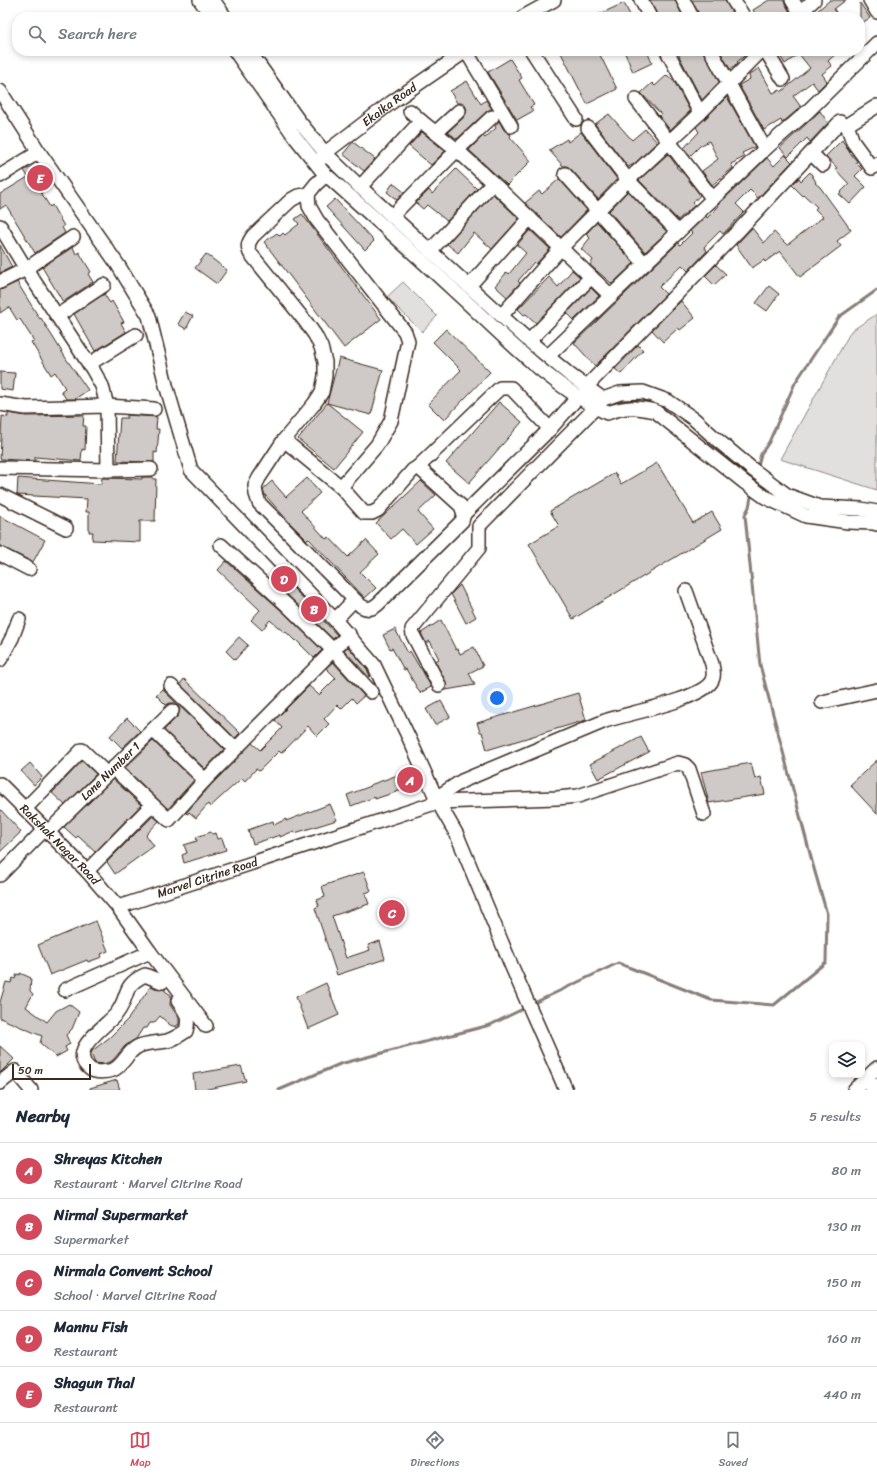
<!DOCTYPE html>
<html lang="en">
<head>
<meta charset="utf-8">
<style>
	body { margin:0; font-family:Sriracha,sans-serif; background:#f2f2f3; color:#1f2937 }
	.controls { position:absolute; right:12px; bottom:12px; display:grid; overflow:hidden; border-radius:8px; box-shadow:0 2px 6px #0003 }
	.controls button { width:36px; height:36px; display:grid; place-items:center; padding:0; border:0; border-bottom:1px solid #e0e1e3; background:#fff; color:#1f2937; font:20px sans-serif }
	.scale { position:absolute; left:12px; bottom:10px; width:79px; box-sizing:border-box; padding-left:4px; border:2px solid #3b2a1e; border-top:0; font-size:11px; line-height:14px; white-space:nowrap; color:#3b2a1e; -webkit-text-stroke:3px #fff; paint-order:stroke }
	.you { position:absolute; left:497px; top:698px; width:14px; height:14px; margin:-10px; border:3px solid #fff; border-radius:50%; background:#1a73e8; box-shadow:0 0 0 6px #1a73e833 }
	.badge { display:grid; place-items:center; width:26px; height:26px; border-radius:50%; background:#d1495b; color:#fff; font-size:13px; font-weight:700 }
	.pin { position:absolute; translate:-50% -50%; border:2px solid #fff; box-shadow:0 1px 4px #0006 }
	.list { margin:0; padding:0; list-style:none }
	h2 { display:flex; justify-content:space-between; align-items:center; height:52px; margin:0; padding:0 16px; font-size:17px }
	h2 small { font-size:13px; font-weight:400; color:#747a83 }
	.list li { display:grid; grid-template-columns:26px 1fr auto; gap:12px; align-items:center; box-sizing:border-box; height:56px; padding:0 16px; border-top:1px solid #e0e1e3 }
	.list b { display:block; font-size:15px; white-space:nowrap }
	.list p { margin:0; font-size:13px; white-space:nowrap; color:#747a83 }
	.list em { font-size:13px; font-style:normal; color:#747a83 }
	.icon { flex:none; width:22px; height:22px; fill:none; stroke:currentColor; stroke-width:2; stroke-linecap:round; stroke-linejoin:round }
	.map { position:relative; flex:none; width:877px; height:1090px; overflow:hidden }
	.search { position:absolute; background:#fff; box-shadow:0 2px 6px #0003; left:12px; right:12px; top:12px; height:44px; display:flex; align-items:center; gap:10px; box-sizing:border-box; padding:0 14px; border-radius:16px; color:#747a83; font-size:15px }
	.sheet { height:332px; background:#fff }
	nav { display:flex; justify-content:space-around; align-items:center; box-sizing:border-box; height:56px; border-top:1px solid #e0e1e3; background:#fff; font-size:11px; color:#747a83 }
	nav a { display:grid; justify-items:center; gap:2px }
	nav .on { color:#d1495b }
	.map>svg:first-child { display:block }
	.green { fill:#e2e0de; stroke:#8e857e }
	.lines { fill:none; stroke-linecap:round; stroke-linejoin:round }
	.stream { stroke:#887e77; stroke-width:3 }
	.building { fill:#cfcac7; stroke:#3b2a1e }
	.minor-casing { stroke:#3b2a1e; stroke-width:16 }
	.minor { stroke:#fff; stroke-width:13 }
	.labels { text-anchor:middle; stroke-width:3; stroke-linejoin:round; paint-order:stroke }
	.street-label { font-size:12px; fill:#3b2a1e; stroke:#fff }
</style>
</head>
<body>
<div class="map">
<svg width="877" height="1090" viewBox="0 0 877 1090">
	<rect width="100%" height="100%" fill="#fff"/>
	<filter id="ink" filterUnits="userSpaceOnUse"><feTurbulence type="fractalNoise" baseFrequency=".025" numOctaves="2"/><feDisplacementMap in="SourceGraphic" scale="8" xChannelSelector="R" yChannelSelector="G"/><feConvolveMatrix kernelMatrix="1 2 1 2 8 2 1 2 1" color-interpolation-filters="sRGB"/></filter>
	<g filter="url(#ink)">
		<path class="green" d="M403 282 437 316 422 332 387 297Z
			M877 314V490L780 459 851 331Z"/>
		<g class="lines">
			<path class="stream" d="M757 469 761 454 769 442 795 383 839 317 877 290
				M532 1004 618 963 711 1000 774 1005 826 962 827 914 813 865 760 665 745 515 749 507 752 492
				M279 1090 340 1064 490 1025 527 1007"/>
		</g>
		<path class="building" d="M650 0H675L683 17H658Z
			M692 0H725L734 17H700Z
			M769 0H783L790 12 789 14 784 17H757L753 10Z
			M830 0H846L834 9 839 17H810Z
			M624 3 631 17H593Z
			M860 3 870 18 860 24Z
			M560 51H598L617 89 587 104Z
			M624 51H647L652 63 633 72Z
			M683 51H703L719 82 702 100 679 56Z
			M720 51H750L737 62 738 63 734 67 730 69Z
			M777 51H839L828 61 832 66 822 74 827 81 818 90 812 82 793 96 801 107 782 123 781 120 764 130 739 85 750 79 749 75 759 68 773 93 780 90 781 92 810 68 799 54 785 64Z
			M510 59 522 78 519 80 534 105 530 107 533 111 517 120 488 72Z
			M667 75 674 81 690 111 670 130 659 116 661 114 641 93 652 83 655 86Z
			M467 81 481 104 486 100 492 109 487 111 457 139 448 132 464 117 467 110 465 105 461 103H457L450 91Z
			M727 97 755 147 742 153 744 157 731 164 733 168 712 185 702 171 718 159 709 141 700 146 690 156 684 148 699 132 696 127Z
			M820 111 828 123 810 142 807 138 788 157 780 148Z
			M609 114 632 140 645 129 657 142 634 164 628 167 595 124Z
			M499 121 504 130 511 135 510 137 531 161 507 185 469 150 483 136 485 138 496 128 495 126Z
			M422 132 445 151 431 165 409 146Z
			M581 132 617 179 598 199 571 169 567 166H563L549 150 567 139 568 142Z
			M842 140 850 152H849L857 161 856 163 862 169 855 176 866 187 850 204 839 194 849 184 835 169 837 168 826 156Z
			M353 142 375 159 364 171 343 154Z
			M668 154 677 166 676 167 685 175 700 195 693 203 695 205 678 220 639 180Z
			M785 155 792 162 758 198 750 190 736 204 744 212 723 234 720 231 704 247 707 251 688 271 682 265 659 287 666 294 595 366 574 343 678 243 680 245 692 233 690 231 706 216 707 218 719 206 718 205 719 204 767 158 774 166Z
			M35 166 44 182 37 186 50 207 52 205 64 226 62 227 65 233 35 253 6 205 0 209V194L28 177 24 170Z
			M456 169 477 189 447 221 427 205 423 209 416 203 429 190 432 194Z
			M810 172 816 182 815 183 820 187 851 230 837 241 841 246 800 277 780 251 765 262 764 260 752 268 736 245 752 228 764 243 774 232 787 245 823 217 815 209 817 207 804 195 803 196 792 185 799 178 801 181Z
			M559 179 587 210 561 237 525 203 539 191 542 194Z
			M393 183 404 192 397 200 387 192Z
			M628 191 667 232 645 252 609 211Z
			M493 194 519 219 492 249 474 233 458 253 447 244Z
			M335 199 374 241 365 250 326 207Z
			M302 214 381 319 344 348 264 242 277 233 280 236 283 233 285 235 299 224 295 219Z
			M597 222 634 263 612 284 590 265 593 260 581 249 590 238 586 234Z
			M530 230 550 249 536 264 534 262 518 281 520 283 507 297 495 286 507 272 509 274 526 253 517 245Z
			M0 245 12 267 0 273Z
			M73 247 76 254 79 252 91 272 88 274 93 282 63 302 42 267Z
			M206 254 227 270 217 284 195 268Z
			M716 265 726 274 714 285 705 276Z
			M572 270 580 277 536 323 526 314 524 315 518 309 549 277 558 287Z
			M17 282 40 319 41 318 67 360 88 390 75 399H66L61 391 65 388 55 372 51 375 31 342 34 341 20 319 17 320 9 307 0 313V290Z
			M769 286 779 294 767 311 756 303Z
			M591 288 599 296 574 320 567 313Z
			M104 294 110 303 112 301 124 322 121 323 126 332 95 351 74 314Z
			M681 301 695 318 680 330 678 328 663 342 652 330Z
			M185 312 193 316 186 329 178 324Z
			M446 329 490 372 444 420 428 404 461 370 433 342Z
			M638 345 643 350 621 374 615 369Z
			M339 358 383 370 371 415 327 403Z
			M0 372 15 373 13 391 0 389Z
			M499 402 522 422 469 483 446 463Z
			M327 403 363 432 334 468 298 439Z
			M8 413 26 416 84 415 83 426H86L85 450 82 449 81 461 35 457V461L0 459 2 416 8 417Z
			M127 415 157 417 156 429H159L157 453 154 452V462L117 461 120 418H127Z
			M657 463 693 523 712 512 722 529 573 619 529 544 559 526 550 511 615 473 621 484Z
			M142 477H153V479H156L155 521H140V542L92 540 93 532H89V512H86L87 499 17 495 18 478 101 484 102 478 142 479Z
			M307 478 320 493 301 511 326 539 329 537 348 557 366 540 379 554 360 572 376 588 365 598 309 539 307 540 289 522 265 495 263 489 272 481 286 497Z
			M421 481 436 495 418 512 433 529 416 544 402 529 391 539 376 523Z
			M0 516 45 540 33 562 0 546Z
			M226 561 284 613 322 650 314 658 296 640 295 641 286 632 285 633 270 620 262 630 251 620 260 610 218 570Z
			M281 575 337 635 333 639 275 583Z
			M460 585 476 617 466 623 451 594Z
			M441 620 456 650 458 649 460 654 474 647 483 666 469 673 475 685 446 690V682L435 661 439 659 430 641 426 643 421 633Z
			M395 629 408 653 410 651 420 668H421L431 687 420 693 406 669 404 670 392 648 390 649 383 635Z
			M239 637 248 645 235 660 226 651Z
			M348 647 367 669 370 676 369 677 344 650Z
			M333 662 364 696 356 703 352 698 341 709 337 705 324 719 329 724 317 736 308 726 286 749 281 753 279 751 259 771 256 769 245 781 242 778 210 807 208 804 196 818 189 812 188 814 186 813 211 785 252 743 260 750 282 728 275 720 309 686 319 695 336 678 326 668Z
			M184 679 240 733 235 738 180 684Z
			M163 688 165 692 224 749 205 769 164 730 178 716 180 709 178 706 175 703H170L166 705 156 695Z
			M578 693 586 720 487 750 482 732H480L477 723Z
			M441 701 450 717 435 725 426 709Z
			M127 718 140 731 122 748 110 736Z
			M641 737 649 752 598 779 590 764Z
			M153 741 194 780 168 809 125 768Z
			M877 760V814L850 785Z
			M82 761 96 774 65 805 52 793Z
			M30 763 42 777 34 785 21 771Z
			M751 763 755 779 761 777 765 794 709 803 701 772Z
			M409 771 414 786 375 799V797L351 806 347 795 371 786 370 785Z
			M113 779 141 805 95 852 78 836 76 838 64 827Z
			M330 804 337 820 295 833 294 831 280 837V835L253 844 248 830 273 821 274 825 286 819V821Z
			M0 809 21 832 0 852Z
			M153 816 159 821 146 835 154 846 115 874 107 862Z
			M211 832 212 834 216 833 218 839 222 838 226 850 184 863 182 855 187 853 184 845 197 841 196 837Z
			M364 872 371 891 365 893 369 904 332 916 346 958 370 950 368 945 380 941 385 959 337 975 315 908 319 906 317 900 325 897 322 886Z
			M96 921 108 951 101 954 102 957 88 962 87 960 50 975 38 945Z
			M20 973 31 978 30 991 33 994 26 1007 47 1022 56 1011 69 1004 79 1012 72 1029 66 1035 70 1044 65 1047 67 1051 56 1057 40 1043 42 1036 0 1018V1002L6 982 11 983 13 978 15 979 17 974 20 975Z
			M326 983 339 1015 308 1029 296 997Z
			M151 986 159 990 165 989V991L171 995 170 1005 179 1018V1025H177L176 1027 170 1025 160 1016 154 1023H150L147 1028H143L136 1039 125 1046 112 1061 104 1064 95 1063 91 1054 92 1051 110 1037 128 1019Z
			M0 1046 14 1059 0 1073Z
			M241 1066 246 1081 203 1090H195L193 1074Z
			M117 1080 120 1090H90V1088Z"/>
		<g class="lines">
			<g class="minor-casing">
				<g id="minor">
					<path d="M200 0 212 17"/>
					<path d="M213 0 225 17"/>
					<path d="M641 0 650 17"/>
					<path d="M683 0 692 17"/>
					<path d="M733 0 744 17"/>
					<path d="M792 0 800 13"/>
					<path d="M870 0 877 12"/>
					<path d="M523 17 554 0"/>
					<path d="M796 17 814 0"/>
					<path d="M235 51 295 137 323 172C368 212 413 252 458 294 504 336 550 386 607 413 627 406 634 407 655 411L744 482 765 497 806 516 848 522 873 523 877 524"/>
					<path d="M249 51 298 120 325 153 360 187 529 341 570 375 603 399 620 393 643 392 668 401 694 419 715 438 752 469 787 495 820 507 861 509 877 512"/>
					<path d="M466 51 511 126"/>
					<path d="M532 51 576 119"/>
					<path d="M667 51 700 113"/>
					<path d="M711 51 765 149"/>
					<path d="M766 51 783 79"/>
					<path d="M0 91 39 152 118 265 149 316 166 385 191 470 335 620 374 665 409 738 438 802 457 835 512 967 566 1090"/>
					<path d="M636 99 713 199"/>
					<path d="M877 106 847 125 853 142 872 168 877 164"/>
					<path d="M410 111 421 121 457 150 493 183 611 296"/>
					<path d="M588 128 628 180 678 232"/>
					<path d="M435 133 459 111"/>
					<path d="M811 153 823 165"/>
					<path id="s1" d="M320 160 325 153 392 102 466 51"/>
					<path d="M565 174 645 264"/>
					<path d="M326 175 316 184 308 194 309 206 317 220 405 332 408 341 391 421 377 445 341 487 364 513H372L378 510 413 470 418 467 461 506 464 514"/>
					<path d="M0 176 39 152"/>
					<path d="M360 187 421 121"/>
					<path d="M308 194 298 196 291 200 253 236C248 243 247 246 250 253L305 321 315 335 321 347 325 362V376L322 392 314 404 284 440 259 478 255 486 256 494 259 503 361 606C368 610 372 609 378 604L462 521 464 514 550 429 578 397"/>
					<path d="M392 216 457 150 492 117"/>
					<path d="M0 226 26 269 93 370 102 386 107 406 108 470"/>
					<path d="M430 251 493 183"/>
					<path d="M0 282 26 269 73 237"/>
					<path d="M469 286 530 218"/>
					<path d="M502 315 561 248 628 180 700 113 761 51"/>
					<path d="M57 316 104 285"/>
					<path d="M529 341 591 277"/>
					<path d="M548 356 765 149 807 112 877 43"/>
					<path d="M89 364 136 335"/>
					<path d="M586 387 739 230 840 122"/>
					<path d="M0 404 26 408 107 406 154 409"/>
					<path d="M284 440 341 487"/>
					<path d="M418 467 500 388H511L550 429"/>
					<path d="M0 468 108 470 151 469"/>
					<path d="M0 495 66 528"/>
					<path d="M221 545 289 607 333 650 371 692"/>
					<path d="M0 554 29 569"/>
					<path d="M335 620 354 600"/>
					<path d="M0 660 12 638 19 619"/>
					<path d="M439 685 413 635 412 629 479 548V526L601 402"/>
					<path d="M171 686 235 749"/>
					<path d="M822 702 877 690"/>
					<path d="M153 730 205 780"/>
					<path d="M113 768 169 820 205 780 349 634"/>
					<path id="s2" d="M0 784 87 871 118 907 150 952 206 1026"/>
					<path d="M440 802 442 794 462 781 605 721C629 713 699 700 711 682 715 676 713 670 712 664L686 591"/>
					<path d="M25 809 82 750 107 774"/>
					<path id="s3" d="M48 832 172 711"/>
					<path d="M87 871 152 805"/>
					<path d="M0 875 45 829"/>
					<path id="s4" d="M118 907 438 802 557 798 578 796 678 763 685 765 689 769 704 814"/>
					<path d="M162 982 145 975C121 986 130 996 117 1013 106 1027 66 1050 90 1069 95 1073 107 1072 113 1070 124 1065 127 1052 137 1047 146 1042 158 1043 167 1041 174 1039 180 1035 186 1031 190 1016 186 1013 178 1001"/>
					<path d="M65 990 150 952"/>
					<path d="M0 1083 15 1071 31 1090"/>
					<path d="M854 1090 877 1068"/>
					<path d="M871 1090 877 1085"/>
				</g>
			</g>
			<use href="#minor" class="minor"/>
		</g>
	</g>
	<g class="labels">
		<g class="street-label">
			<text dy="4" stroke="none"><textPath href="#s1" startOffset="89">Ekaika Road</textPath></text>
			<text dy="4" stroke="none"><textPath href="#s3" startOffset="87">Lane Number 1</textPath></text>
			<text dy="4" stroke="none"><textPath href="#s2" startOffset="85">Rakshak Nagar Road</textPath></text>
			<text dy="4" stroke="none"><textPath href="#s4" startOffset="94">Marvel Citrine Road</textPath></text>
		</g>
	</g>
</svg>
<div class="controls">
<button><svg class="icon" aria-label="layers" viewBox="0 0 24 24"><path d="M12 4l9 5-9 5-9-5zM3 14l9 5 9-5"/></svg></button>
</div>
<div class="scale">50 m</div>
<div class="you"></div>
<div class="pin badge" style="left:410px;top:780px">A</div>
<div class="pin badge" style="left:314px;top:609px">B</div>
<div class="pin badge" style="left:392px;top:913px">C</div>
<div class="pin badge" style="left:284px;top:579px">D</div>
<div class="pin badge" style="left:40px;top:178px">E</div>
<div class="search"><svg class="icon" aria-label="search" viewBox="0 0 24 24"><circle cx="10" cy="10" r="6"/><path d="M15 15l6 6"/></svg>Search here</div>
</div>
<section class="sheet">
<h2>Nearby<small>5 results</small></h2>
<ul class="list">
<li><span class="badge">A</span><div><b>Shreyas Kitchen</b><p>Restaurant · Marvel Citrine Road</p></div><em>80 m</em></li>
<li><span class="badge">B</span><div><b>Nirmal Supermarket</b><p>Supermarket</p></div><em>130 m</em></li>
<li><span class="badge">C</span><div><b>Nirmala Convent School</b><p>School · Marvel Citrine Road</p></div><em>150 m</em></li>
<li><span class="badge">D</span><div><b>Mannu Fish</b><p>Restaurant</p></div><em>160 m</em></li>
<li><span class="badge">E</span><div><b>Shagun Thal</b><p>Restaurant</p></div><em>440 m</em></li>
</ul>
</section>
<nav>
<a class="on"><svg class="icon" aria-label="map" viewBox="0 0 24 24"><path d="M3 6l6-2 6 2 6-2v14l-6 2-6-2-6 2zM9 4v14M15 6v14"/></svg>Map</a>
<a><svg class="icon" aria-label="directions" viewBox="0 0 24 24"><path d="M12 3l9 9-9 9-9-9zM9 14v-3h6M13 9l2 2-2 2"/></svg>Directions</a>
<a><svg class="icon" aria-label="saved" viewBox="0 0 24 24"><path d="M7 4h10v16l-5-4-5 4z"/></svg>Saved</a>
</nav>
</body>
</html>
